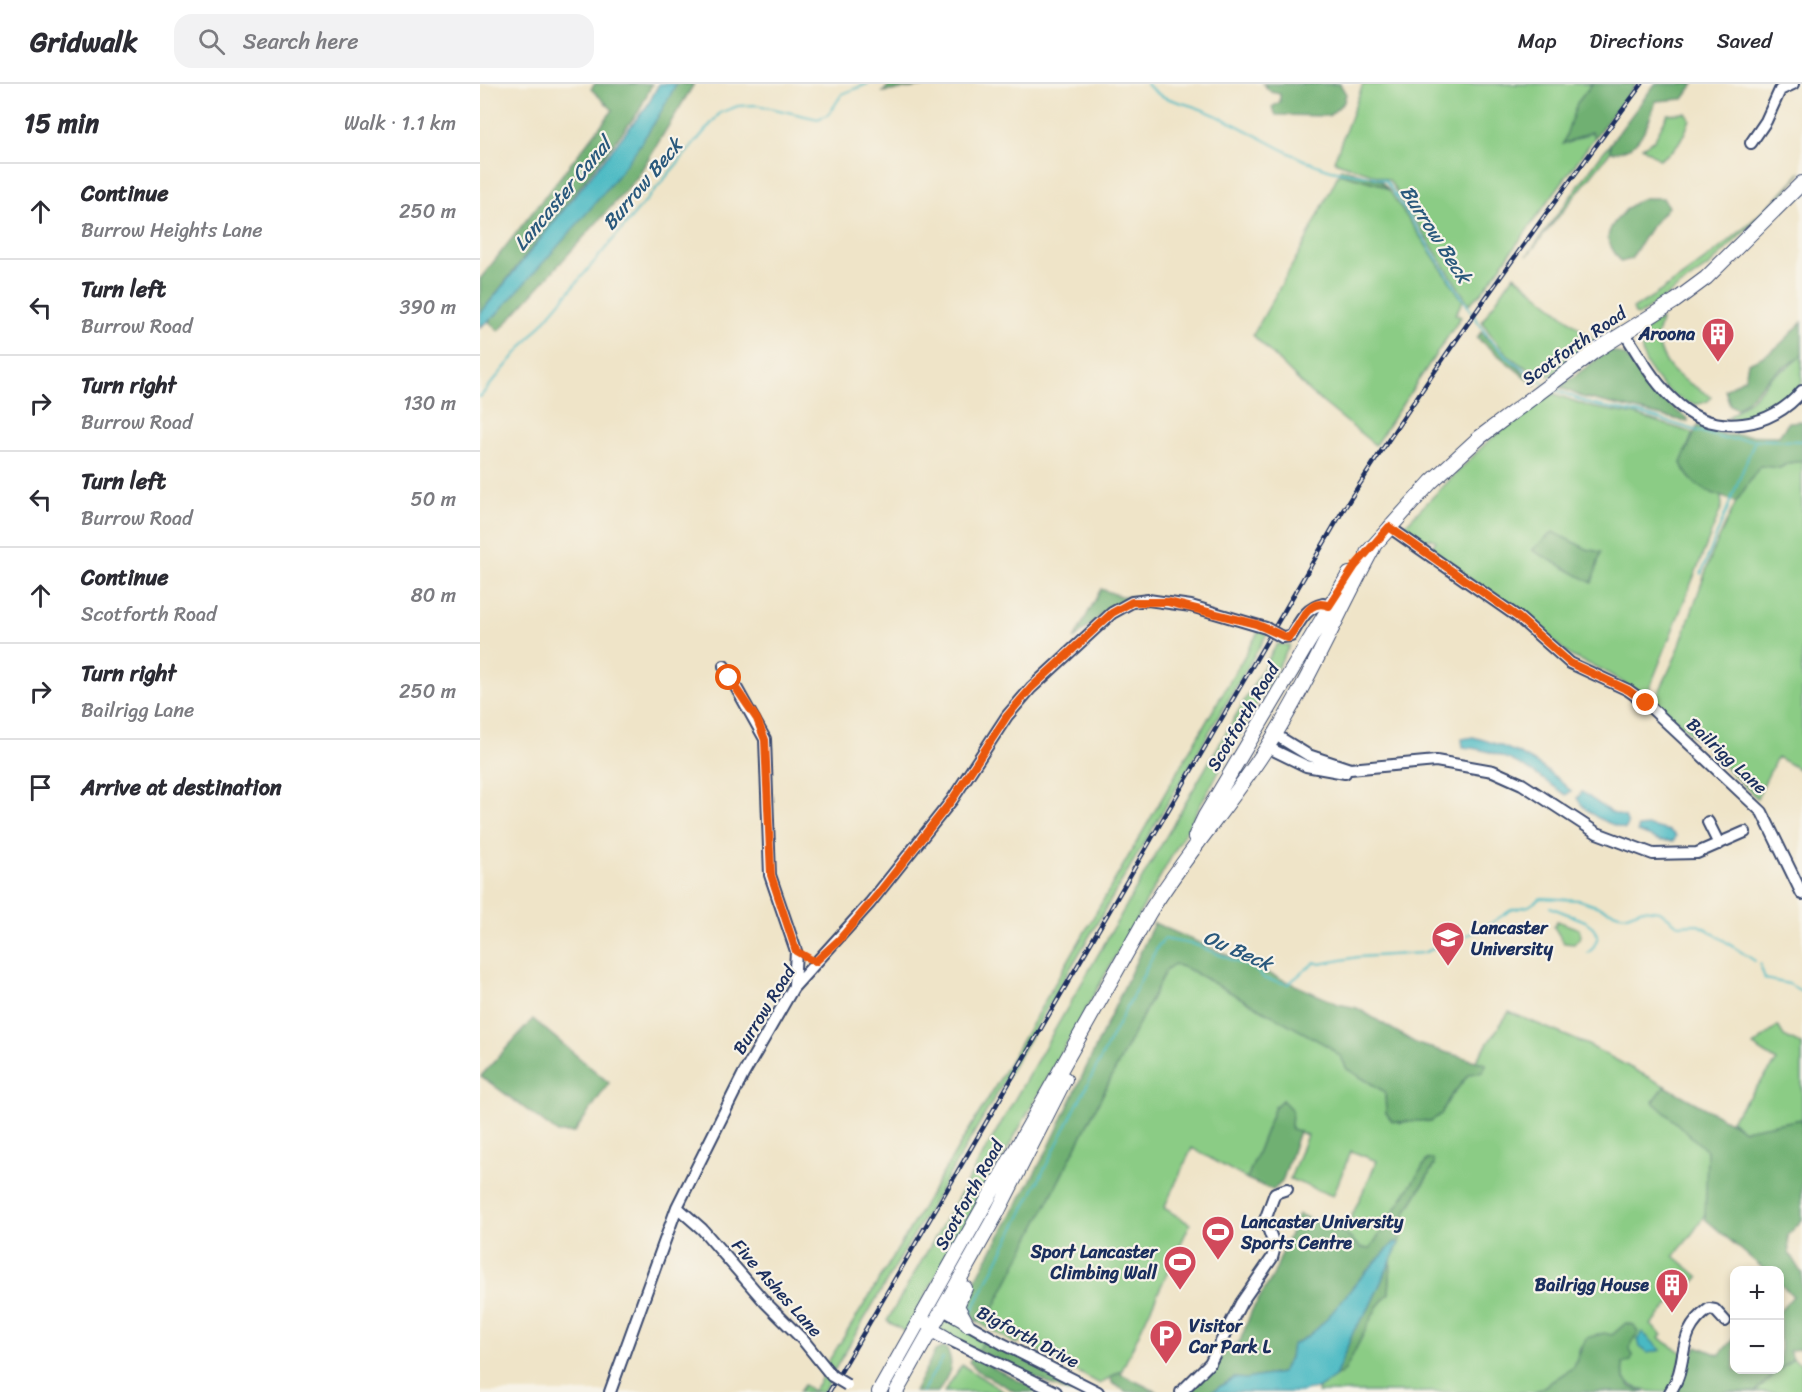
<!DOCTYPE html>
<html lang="en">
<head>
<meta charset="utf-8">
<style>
	body { margin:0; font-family:Sriracha,sans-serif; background:#f2f2f3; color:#2b2b33 }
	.controls { position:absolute; right:18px; bottom:18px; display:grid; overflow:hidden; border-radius:12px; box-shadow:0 3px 9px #0003 }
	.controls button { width:54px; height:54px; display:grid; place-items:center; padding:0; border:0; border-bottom:2px solid #e1e1e2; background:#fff; color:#2b2b33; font:30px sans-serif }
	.stop { position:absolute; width:18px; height:18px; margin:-14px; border:4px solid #ea580c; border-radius:50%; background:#fff }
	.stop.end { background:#ea580c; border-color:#fff; box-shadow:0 2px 6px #0008 }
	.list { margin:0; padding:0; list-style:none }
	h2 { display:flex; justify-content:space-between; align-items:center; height:78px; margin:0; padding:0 24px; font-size:26px }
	h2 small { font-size:20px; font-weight:400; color:#7c7c81 }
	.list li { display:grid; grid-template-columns:39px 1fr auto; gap:18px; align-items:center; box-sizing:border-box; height:96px; padding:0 24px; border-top:2px solid #e1e1e2 }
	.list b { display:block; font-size:22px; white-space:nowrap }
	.list p { margin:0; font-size:20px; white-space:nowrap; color:#7c7c81 }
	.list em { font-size:20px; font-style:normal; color:#7c7c81 }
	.icon { flex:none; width:33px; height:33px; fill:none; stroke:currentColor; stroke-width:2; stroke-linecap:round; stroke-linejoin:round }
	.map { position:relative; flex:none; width:1322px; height:1308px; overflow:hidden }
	header { display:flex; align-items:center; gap:36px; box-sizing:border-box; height:84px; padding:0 30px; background:#fff; border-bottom:2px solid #e1e1e2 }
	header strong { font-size:28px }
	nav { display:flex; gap:33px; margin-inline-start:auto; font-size:21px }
	.search { width:420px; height:54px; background:#f2f2f3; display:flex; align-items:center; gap:15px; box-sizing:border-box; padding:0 21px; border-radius:18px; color:#7c7c81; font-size:22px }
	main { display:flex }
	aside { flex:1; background:#fff }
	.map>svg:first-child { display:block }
	.green { fill:#8bcc85; stroke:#537e72; stroke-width:1.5 }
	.forest { fill:#70b072; stroke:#467068; stroke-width:1.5 }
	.water { fill:#4ab9c3; stroke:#327490; stroke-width:1.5 }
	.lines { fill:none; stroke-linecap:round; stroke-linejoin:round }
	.stream { stroke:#4ab9c3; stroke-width:2 }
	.minor-casing { stroke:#3b4a6e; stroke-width:14 }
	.major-casing { stroke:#3b4a6e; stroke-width:16 }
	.minor { stroke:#fff; stroke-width:10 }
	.major { stroke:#fff; stroke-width:14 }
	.rail-casing { stroke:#1b2f5e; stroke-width:4.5 }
	.rail { stroke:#f7f3e8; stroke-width:2; stroke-dasharray:7; stroke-linecap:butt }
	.minor-bridge-casing { stroke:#3b4a6e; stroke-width:14; stroke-linecap:butt }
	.minor-bridge { stroke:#fff; stroke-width:10 }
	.route { stroke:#ea580c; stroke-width:8 }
	.labels { text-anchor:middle; stroke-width:4.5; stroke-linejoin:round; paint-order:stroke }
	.poi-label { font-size:18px; font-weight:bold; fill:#1b2f5e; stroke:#f7f3e8; text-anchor:end }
	.street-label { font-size:18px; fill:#1b2f5e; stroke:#f7f3e8 }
	.water-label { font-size:20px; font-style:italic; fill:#29587c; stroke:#f7f3e8 }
</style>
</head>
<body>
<header>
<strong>Gridwalk</strong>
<div class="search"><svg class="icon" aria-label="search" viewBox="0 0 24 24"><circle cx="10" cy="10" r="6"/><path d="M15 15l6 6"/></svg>Search here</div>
<nav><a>Map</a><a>Directions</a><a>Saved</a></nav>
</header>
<main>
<aside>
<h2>15 min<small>Walk · 1.1 km</small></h2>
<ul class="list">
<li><svg class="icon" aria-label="ahead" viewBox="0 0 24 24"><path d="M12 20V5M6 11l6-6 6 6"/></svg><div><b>Continue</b><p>Burrow Heights Lane</p></div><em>250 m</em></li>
<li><svg class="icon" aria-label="left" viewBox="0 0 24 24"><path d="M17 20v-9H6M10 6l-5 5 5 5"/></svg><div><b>Turn left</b><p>Burrow Road</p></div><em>390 m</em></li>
<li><svg class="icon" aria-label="right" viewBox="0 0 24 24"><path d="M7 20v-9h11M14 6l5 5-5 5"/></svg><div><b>Turn right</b><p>Burrow Road</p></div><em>130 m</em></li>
<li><svg class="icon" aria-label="left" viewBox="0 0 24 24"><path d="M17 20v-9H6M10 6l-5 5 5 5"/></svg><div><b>Turn left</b><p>Burrow Road</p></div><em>50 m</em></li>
<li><svg class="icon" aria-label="ahead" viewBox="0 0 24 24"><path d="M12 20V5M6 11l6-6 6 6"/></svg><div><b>Continue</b><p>Scotforth Road</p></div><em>80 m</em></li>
<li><svg class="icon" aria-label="right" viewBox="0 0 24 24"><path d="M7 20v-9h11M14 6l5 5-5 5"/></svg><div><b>Turn right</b><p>Bailrigg Lane</p></div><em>250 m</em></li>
<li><svg class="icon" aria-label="arrive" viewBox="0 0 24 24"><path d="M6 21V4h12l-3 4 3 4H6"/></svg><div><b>Arrive at destination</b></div></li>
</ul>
</aside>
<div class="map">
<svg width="1322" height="1308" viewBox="0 0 1322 1308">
	<rect width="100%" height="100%" fill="#f7f3e8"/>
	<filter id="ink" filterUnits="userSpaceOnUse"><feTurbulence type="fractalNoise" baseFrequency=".0167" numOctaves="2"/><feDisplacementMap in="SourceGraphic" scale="12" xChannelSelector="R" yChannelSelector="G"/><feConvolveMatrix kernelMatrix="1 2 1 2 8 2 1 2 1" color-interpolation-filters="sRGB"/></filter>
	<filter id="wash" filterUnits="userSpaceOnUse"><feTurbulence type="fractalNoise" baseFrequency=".008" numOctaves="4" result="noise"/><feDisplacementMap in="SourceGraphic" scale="24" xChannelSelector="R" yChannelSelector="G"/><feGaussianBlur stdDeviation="1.35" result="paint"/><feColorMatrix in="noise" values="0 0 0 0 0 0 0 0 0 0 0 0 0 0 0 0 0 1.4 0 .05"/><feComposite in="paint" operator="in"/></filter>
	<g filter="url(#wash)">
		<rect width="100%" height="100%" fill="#efe4c8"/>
		<path class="green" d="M883 0H1112L1097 19 1088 59 1112 48 1115 53 1002 208 989 220 909 96 854 77Z
			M1206 29 1210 35C1205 51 1196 68 1179 75L1162 63 1174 56 1188 30Z
			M1130 60V68L1047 172 1121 71Z
			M1322 87 1305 108 1230 181 1159 231 1155 230 1153 225C1212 188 1276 140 1322 87Z
			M859 89 899 100 909 106 983 217 975 230 981 233 895 361 830 308 773 251 823 162Z
			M1034 191 1116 258 1107 265 1102 260 1097 263 1102 268 1095 273 1086 271 1081 273 1091 277 1069 293 1067 287C1040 291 1014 258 1002 237Z
			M1181 235C1181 241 1177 248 1177 253 1184 290 1203 294 1231 313L1228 317C1223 319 1219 321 1214 320 1185 316 1133 256 1181 235Z
			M1322 271V299C1305 325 1276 335 1246 335L1273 314 1292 292 1307 284Z
			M1072 309 1110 323 1156 331 1213 349 1201 379C1208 398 1222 406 1241 412L1242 422 1166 613 1123 586 1091 572 1039 527 953 471 952 463 956 457 950 454 945 461 938 462 923 449 922 445 926 440 1007 358Z
			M1322 377V687L1297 673 1277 714 1227 665 1229 661 1224 657 1221 659 1175 617 1197 569 1233 467 1256 418 1280 381 1300 384 1308 379Z
			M780 545 787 550 354 1287 346 1281C404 1192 455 1100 511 1010Z
			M797 560 810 561 425 1248 407 1237Z
			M1077 837 1099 845 1101 852 1094 860 1084 859 1074 843Z
			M694 880 708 885 848 962 861 973 867 985 905 1008 906 1029 921 1039 961 1030 969 1015 989 990 1003 988 1006 980 995 978 1029 928 1108 961 1185 1002 1173 1018C1185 1029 1222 1057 1228 1069 1248 1110 1218 1143 1194 1172L1219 1193 1209 1204 1205 1202 1171 1241 1182 1251 1179 1254 1203 1269 1190 1308C1172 1308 1157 1308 1144 1295L1143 1280 1153 1272 1149 1265 1146 1239 1132 1251 1117 1250 1100 1264 1094 1283 1056 1308H838L839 1304 865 1286 897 1223 909 1209 911 1177 919 1159 925 1130 948 1092 947 1076 890 1165 881 1164 864 1149 897 1077 871 1067 853 1112 810 1095 827 1051 810 1045 802 1016 795 1023 767 1095 712 1064 684 1124 710 1140 642 1286 620 1300 541 1257 536 1260 496 1237 513 1226 686 886Z
			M1298 942 1304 952 1322 961V1035L1264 1046 1250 1037 1297 977 1273 962Z
			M465 1236H472L505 1255 497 1267 462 1247 460 1243Z
			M1313 1274 1319 1279 1322 1277V1308H1275Z
			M482 1281 524 1308H464Z
			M344 1291 350 1297 343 1308H319L324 1301 333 1307Z"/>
		<path class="forest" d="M115 0H172L159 27 0 230V195L133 26 111 5Z
			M196 0H214L156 95 19 247 9 238 101 135 169 47Z
			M410 0H461L403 8Z
			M783 0H860L866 10 864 18 849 32 796 31 792 23 800 18V10L791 8Z
			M1112 0H1156L1115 53 1111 48 1083 60 1097 19Z
			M1175 0H1214L1203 15 1176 17C1168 41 1159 70 1130 68V60Z
			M861 84 900 96 909 106 899 100 859 89Z
			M1165 114H1183L1188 123 1168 147 1151 175 1141 178C1127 159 1122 151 1139 133 1148 123 1152 119 1165 114Z
			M1322 238V271C1312 280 1301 284 1291 292 1278 303 1271 315 1257 325L1250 321 1245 306 1265 294 1268 279C1295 269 1303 258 1322 238Z
			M1001 248 1053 297 1056 302 997 254Z
			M1129 266 1146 272 1172 308 1208 335V338L1102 313 1080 303Z
			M1322 337V377L1308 379 1300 384 1280 382 1256 418C1232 409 1211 405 1201 379L1218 341 1245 351 1299 352 1309 338Z
			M1073 448 1107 465 1121 468 1112 499 1052 466Z
			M621 505 640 512 654 513 629 524 594 555Z
			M674 839 858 920 877 924 937 960 1006 980 1003 988 989 990 969 1015 961 1030 950 1038C932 1034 926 1040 912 1037L906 1029 905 1008 867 985 861 973 848 962 708 885 694 880 686 886 513 1226 496 1237 486 1224 490 1206 569 1063Z
			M53 935 129 999 94 1049H78L1 992Z
			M1185 1002 1264 1046 1322 1035V1136L1308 1151 1309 1169 1322 1190V1264L1309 1267 1313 1274 1275 1308H1194L1209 1274 1217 1262 1239 1271 1254 1254V1286H1300V1227L1313 1212 1300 1200V1186H1285L1225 1135 1227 1067 1173 1018Z
			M802 1016 812 1026 811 1045 819 1047 802 1098 793 1106 767 1095 795 1023Z
			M953 1075 954 1081 925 1130 919 1159 915 1158C901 1173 885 1187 873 1203 854 1226 841 1248 812 1261L810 1274 801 1289 766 1295 754 1294 731 1308H710L735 1276 760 1257 772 1226 793 1192 818 1130 864 1149 881 1164 890 1165 947 1076Z
			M911 1177 909 1209 897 1223 865 1286 855 1293 874 1246 888 1226Z
			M1146 1239 1154 1241 1158 1248 1149 1265 1153 1271 1151 1277 1143 1280 1144 1295 1151 1303 1166 1308H1056L1094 1283 1106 1254 1124 1249 1132 1251Z
			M505 1255 611 1308H587L497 1267Z
			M465 1263C477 1280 468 1292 458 1308H434L455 1267Z
			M492 1273 555 1305 562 1308H536L499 1288 489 1278Z
			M642 1286 641 1290 677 1308H647L632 1299 631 1293Z"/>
		<path class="water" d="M179 0H196C154 85 78 161 15 232L0 243V230L167 22Z
			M993 653C1032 663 1062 679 1091 707L1086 711C1053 688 1024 666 983 663L982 655Z
			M1102 708 1132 729 1145 733 1148 741 1145 745C1127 739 1106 731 1097 714Z
			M1169 742 1190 747 1196 752 1194 757H1181L1158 748V743Z
			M915 1158 919 1159 888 1226 874 1246 855 1293 839 1304 819 1308H731L754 1294 766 1295 801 1289 810 1274 812 1261C841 1248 853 1226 873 1203 886 1187 901 1173 915 1158Z
			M1162 1248 1181 1266 1168 1269 1160 1263 1158 1255Z"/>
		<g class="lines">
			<path class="stream" d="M667 0C680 16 696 16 715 23 762 39 801 70 848 85 867 91 887 88 906 97L1010 256 1030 275 1064 300
				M1072 304 1110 320 1166 331 1244 355 1322 357
				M0 313 240 29 258 22 277 21 338 35 349 30 362 10 387 0
				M1221 490 1275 356
				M1070 823 1105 837 1113 843 1118 853 1113 864 1108 869
				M1280 880 1285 895 1309 900 1321 907
				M490 1231 678 862 684 855 716 861 774 885 785 895 808 900 835 878 840 880 878 873 943 869 1002 845 1031 826 1049 822 1061 814 1099 816 1139 830 1147 831 1163 825 1180 827 1198 841 1216 840 1228 846 1275 877
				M442 1308 463 1274"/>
		</g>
	</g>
	<g filter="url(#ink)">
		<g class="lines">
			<g class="minor-casing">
				<path id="minor" d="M1300 6 1313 0
					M1271 59 1286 37 1300 6
					M1144 248C1160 273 1175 301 1199 321 1236 353 1292 344 1322 307
					M909 443 1038 533 1090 579 1148 606 1166 619 1282 728 1322 810
					M802 553 811 552C820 538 825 524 843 520L849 522
					M244 582 285 655 290 791 316 867 314 901
					M794 650 828 671 870 685 956 677 1013 687 1042 700 1117 749 1173 770 1217 769 1265 748
					M787 663 826 682 865 689
					M1228 738 1239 760
					M197 1123 222 1145 285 1218 323 1256 352 1292
					M463 1226 523 1260 618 1308
					M466 1254 576 1308
					M130 1308 197 1123 263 991 313 904 390 819 472 716 527 632 551 604 632 529 652 518 668 516 711 522 786 544
					M701 1308 730 1279 761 1219 792 1174 795 1163 785 1136 795 1109 807 1105
					M1190 1308C1211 1278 1193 1251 1229 1225L1235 1226 1245 1237"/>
			</g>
			<g class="major-casing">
				<path id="major" d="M887 469 951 398 1000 353 1115 267 1195 217 1226 194 1322 99
					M715 753 725 732 869 490
					M485 1204 477 1222 487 1240
					M447 1239 452 1246 466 1254
					M399 1308 669 829C705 771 749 722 786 665 827 601 857 531 893 464
					M416 1308 518 1127 585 995"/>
			</g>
			<use href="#minor" class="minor"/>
			<use href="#major" class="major"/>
			<g class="rail-casing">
				<path id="rail" d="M349 1308 862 428C955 281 1057 140 1162 0"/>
			</g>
			<use href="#rail" class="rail"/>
			<g class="minor-bridge-casing">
				<path id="minor-bridge" d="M786 544 802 553
					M352 1292 367 1301"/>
			</g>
			<use href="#minor-bridge" class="minor-bridge"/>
		</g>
	</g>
	<g class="lines" filter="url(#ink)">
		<path class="route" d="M249 594 277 635 285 656 291 791 316 867 335 878 359 856 398 810 472 716 527 632 551 604 632 529 652 518H688L776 540 808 554C821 544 826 512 849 522L875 482 909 443 1038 533 1090 579 1148 606 1166 619"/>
	</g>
	<defs>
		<g id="building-pin" transform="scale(1.725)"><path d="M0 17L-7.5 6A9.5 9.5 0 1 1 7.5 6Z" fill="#d1495b" stroke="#f7f3e8"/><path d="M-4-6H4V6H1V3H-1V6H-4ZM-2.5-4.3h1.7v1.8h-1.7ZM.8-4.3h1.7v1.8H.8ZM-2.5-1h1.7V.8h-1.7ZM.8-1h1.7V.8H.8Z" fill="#fff"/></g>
		<g id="university-pin" transform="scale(1.725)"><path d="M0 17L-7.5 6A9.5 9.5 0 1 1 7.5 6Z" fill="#d1495b" stroke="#f7f3e8"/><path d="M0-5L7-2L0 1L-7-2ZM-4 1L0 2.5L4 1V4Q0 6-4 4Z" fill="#fff"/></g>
		<g id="stadium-pin" transform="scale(1.725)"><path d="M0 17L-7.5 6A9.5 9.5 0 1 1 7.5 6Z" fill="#d1495b" stroke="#f7f3e8"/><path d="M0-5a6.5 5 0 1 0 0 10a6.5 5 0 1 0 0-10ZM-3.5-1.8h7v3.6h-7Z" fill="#fff"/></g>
		<g id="parking-pin" transform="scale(1.725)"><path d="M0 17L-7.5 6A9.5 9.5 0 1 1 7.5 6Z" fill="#d1495b" stroke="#f7f3e8"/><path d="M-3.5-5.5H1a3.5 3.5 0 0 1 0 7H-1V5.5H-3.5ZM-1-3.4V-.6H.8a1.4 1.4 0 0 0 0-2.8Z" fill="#fff"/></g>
	</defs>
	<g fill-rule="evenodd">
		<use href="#building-pin" x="1238" y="250"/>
		<use href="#university-pin" x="968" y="854"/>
		<use href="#stadium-pin" x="738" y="1148"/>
		<use href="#stadium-pin" x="700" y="1178"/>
		<use href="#building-pin" x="1192" y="1201"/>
		<use href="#parking-pin" x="686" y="1252"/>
	</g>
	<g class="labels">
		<g class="poi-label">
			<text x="1215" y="256">Aroona</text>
			<text x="991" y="850" text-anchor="start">Lancaster<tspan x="991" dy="21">University</tspan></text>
			<text x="761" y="1144" text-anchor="start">Lancaster University<tspan x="761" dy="21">Sports Centre</tspan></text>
			<text x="677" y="1174">Sport Lancaster<tspan x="677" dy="21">Climbing Wall</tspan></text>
			<text x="1169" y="1207">Bailrigg House</text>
			<text x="709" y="1248" text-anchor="start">Visitor<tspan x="709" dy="21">Car Park L</tspan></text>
		</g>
		<g class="street-label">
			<text transform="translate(1094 262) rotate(-35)" y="6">Scotforth Road</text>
			<text transform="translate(763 633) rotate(-59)" y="6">Scotforth Road</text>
			<text transform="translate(1247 672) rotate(43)" y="6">Bailrigg Lane</text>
			<text transform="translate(284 926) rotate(-58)" y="6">Burrow Road</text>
			<text transform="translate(489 1111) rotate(-61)" y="6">Scotforth Road</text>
			<text transform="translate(297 1204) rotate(48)" y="6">Five Ashes Lane</text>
			<text transform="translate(548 1253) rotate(28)" y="6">Bigforth Drive</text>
		</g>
		<g class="water-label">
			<text transform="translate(162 100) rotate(-50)" y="7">Burrow Beck</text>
			<text transform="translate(82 110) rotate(-50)" y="7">Lancaster Canal</text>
			<text transform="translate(956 150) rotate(57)" y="7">Burrow Beck</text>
			<text transform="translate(758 866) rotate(24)" y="7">Ou Beck</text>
		</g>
	</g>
</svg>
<div class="controls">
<button>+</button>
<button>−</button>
</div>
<div class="stop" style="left:249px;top:594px"></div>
<div class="stop end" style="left:1166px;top:619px"></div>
</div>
</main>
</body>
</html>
